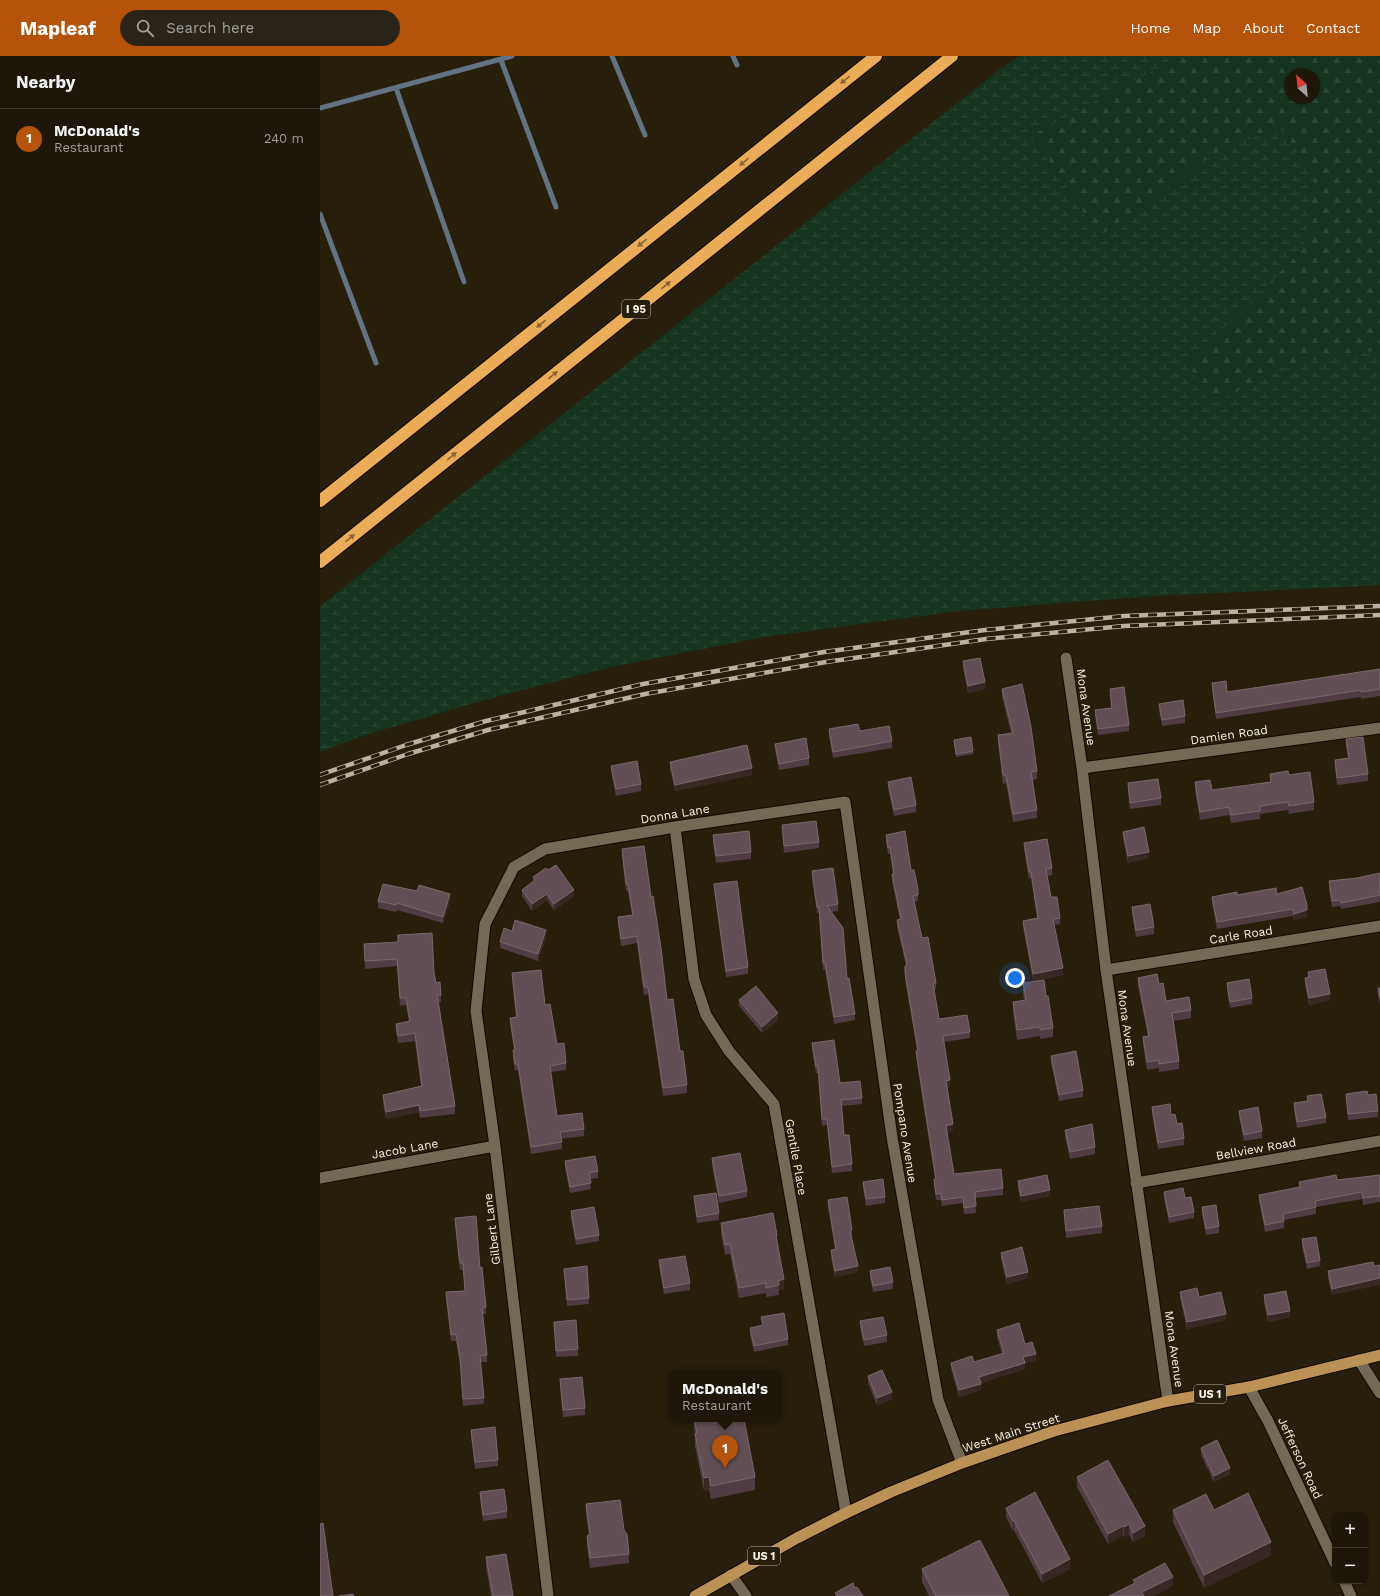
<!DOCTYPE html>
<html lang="en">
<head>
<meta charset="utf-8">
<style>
	body { margin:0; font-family:"Work Sans",sans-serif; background:#2a2317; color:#f1f3f6 }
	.controls { position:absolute; right:12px; bottom:12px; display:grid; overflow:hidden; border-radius:8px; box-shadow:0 1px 3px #0004 }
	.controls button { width:36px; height:36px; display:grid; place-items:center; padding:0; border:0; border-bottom:1px solid #3b352a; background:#1d1609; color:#f1f3f6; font:20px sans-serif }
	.compass { position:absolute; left:964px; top:12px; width:36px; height:36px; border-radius:50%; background:#1d1609; box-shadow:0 1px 3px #0004; rotate:333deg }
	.you { position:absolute; left:695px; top:922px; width:14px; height:14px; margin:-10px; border:3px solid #fff; border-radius:50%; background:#1a73e8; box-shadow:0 0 0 6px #1a73e833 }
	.badge { display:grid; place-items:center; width:26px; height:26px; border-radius:50%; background:#b45309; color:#fff; font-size:13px; font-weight:700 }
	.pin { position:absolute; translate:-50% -33px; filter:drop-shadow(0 1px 2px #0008) }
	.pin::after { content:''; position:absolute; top:21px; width:14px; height:12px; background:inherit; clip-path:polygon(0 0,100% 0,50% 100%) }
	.popup { position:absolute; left:348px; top:1314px; width:114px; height:52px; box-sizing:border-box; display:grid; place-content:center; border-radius:8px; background:#1d1609; filter:drop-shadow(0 1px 3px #0005); font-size:13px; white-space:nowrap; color:#a09f9c }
	.popup b { font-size:15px; color:#f1f3f6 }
	.popup::after { content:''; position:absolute; left:50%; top:100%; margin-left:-8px; border:8px solid transparent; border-top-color:#1d1609 }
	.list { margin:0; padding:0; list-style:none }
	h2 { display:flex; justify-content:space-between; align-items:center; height:52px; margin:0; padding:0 16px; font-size:17px }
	h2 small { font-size:13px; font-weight:400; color:#a09f9c }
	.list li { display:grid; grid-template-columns:26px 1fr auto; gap:12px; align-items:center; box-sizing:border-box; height:60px; padding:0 16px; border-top:1px solid #3b352a }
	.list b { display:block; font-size:15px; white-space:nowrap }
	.list p { margin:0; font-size:13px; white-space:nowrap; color:#a09f9c }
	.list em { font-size:13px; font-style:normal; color:#a09f9c }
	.icon { flex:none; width:22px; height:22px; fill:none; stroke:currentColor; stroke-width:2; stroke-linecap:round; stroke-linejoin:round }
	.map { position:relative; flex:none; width:1060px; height:1540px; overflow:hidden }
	header { display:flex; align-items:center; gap:24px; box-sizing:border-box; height:56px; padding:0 20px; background:#b45309; color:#fff }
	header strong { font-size:19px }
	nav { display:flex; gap:22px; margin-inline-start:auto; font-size:14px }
	.search { width:280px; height:36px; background:#2a2317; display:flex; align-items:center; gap:10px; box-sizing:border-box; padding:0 14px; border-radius:22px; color:#a09f9c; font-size:15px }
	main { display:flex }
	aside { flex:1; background:#1d1609 }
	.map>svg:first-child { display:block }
	.forest { fill:url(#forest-firs); fill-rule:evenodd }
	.wetland { fill:url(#wetland-marsh) }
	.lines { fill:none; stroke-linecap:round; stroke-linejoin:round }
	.stream { stroke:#637383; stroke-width:5 }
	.minor-casing { stroke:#100800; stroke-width:13 }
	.primary-casing { stroke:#100800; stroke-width:13 }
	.motorway-casing { stroke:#100800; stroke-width:14 }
	.minor { stroke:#746954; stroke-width:11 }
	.primary { stroke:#bb9156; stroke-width:11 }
	.motorway { stroke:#ebac57; stroke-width:12 }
	.rail-casing { stroke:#b9b2a4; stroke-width:4.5 }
	.rail { stroke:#271e0c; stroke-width:3; stroke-dasharray:9; stroke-linecap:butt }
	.wall { fill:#4f3c44 }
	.shaded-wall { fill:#372826 }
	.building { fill:#614f55; stroke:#78686c }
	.oneway { fill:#896532 }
	.labels { text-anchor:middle; stroke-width:4; stroke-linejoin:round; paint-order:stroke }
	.shield { fill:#271e0c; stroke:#b8b1a3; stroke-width:1 }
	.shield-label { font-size:11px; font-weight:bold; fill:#f6f0e4 }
	.street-label { font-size:12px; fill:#f6f0e4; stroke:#271e0c }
</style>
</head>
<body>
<header>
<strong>Mapleaf</strong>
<div class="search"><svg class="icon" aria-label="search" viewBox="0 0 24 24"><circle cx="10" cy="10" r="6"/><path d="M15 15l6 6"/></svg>Search here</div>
<nav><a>Home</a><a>Map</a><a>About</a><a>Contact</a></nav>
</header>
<main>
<aside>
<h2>Nearby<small></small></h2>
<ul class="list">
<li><span class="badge">1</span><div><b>McDonald's</b><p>Restaurant</p></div><em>240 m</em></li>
</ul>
</aside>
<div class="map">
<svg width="1060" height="1540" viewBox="0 0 1060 1540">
	<defs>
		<pattern id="forest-firs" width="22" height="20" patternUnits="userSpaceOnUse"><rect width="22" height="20" fill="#16331f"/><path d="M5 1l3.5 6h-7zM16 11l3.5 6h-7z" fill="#2d4735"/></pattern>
		<pattern id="wetland-marsh" width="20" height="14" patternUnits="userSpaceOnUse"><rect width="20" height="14" fill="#16331f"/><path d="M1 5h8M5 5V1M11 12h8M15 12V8" fill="none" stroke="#2d4735"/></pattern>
	</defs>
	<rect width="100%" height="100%" fill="#271e0c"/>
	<path class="forest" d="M861 0H1060V529L983 533 867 306 928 249 905 90 779 181 712 79ZM970 18H994V42H970Z"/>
	<path class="wetland" d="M699 0H861L712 79 779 181 905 90 963 73 994 124 983 193 928 249 867 306 891 348 979 306 1060 294V529L835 540 638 555 444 581 291 611 158 646 42 680 0 696V550L675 17Z"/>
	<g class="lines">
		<path class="stream" d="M292 0 325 79
			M413 0 417 9
			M181 4 236 151
			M76 32 144 226
			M0 52 192 0
			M0 158 56 307"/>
		<g class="minor-casing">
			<path id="minor" d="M746 602 762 712 786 914 848 1345
				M762 712 1060 672
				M355 771 374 923 386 959 409 995 454 1048 526 1457
				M786 914 1060 870
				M0 1122 175 1090
				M816 1127 1060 1085
				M1039 1304 1060 1337
				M929 1331 948 1365 1015 1507
				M411 1519 426 1540
				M1024 1525 1031 1540
				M228 1540 175 1090 156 955 165 868 194 811 225 793 355 771 525 746 572 1081 618 1344 642 1407"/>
		</g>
		<g class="primary-casing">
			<path id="primary" d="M375 1540 477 1482 526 1457 571 1436 642 1407 734 1375 848 1345 929 1331 1060 1299"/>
		</g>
		<g class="motorway-casing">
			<path id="motorway" d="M0 445 556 0
				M0 506 632 0"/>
		</g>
		<use href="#minor" class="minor"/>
		<use href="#primary" class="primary"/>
		<use href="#motorway" class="motorway"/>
		<g class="rail-casing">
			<path id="rail" d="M0 719 86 689 166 665 323 628 504 596 665 574 804 560 1060 550
				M0 729 88 698 168 674 325 638 506 606 666 583 804 570 1060 559"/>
		</g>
		<use href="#rail" class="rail"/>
	</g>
	<path class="wall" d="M643 605 665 633 648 637 643 612Z
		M1060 613V640L1041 643V641L896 663 892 633V627L907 636Z
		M682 633 717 715V723L713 724 717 754V762L693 766 686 727 683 728 678 687V679L691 677 682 641Z
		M790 633 809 669V675L778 679 775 660V654L791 652 790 639Z
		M839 648 865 660V667L842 670 839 654Z
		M509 673 540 675 572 685V692L513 702 509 680Z
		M1026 683 1048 718V725L1017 729 1015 710V704L1028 702 1026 690Z
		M634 684 653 695V698L636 701Z
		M455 688 489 702V709L459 714 455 694Z
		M350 706 432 719 355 735 350 713Z
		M291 710 321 728V735L296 740 291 716Z
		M950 718 969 719 994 746V754L969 758 968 754 940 758V763L911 767 909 759 880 764 875 735V726L892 734 950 726Z
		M568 726 596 749V756L574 760 568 732Z
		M808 727 841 742V749L810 753 808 734Z
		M462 769 499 786V792L464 797 462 776Z
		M803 776 829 802 808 807 803 782Z
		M393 779 431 796V803L396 807 393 786Z
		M566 779 591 814 598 839V845L594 846 602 882 616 927V933L614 934 619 963 650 976V982L624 986 630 1031 627 1032 633 1074 627 1076 634 1118 683 1132V1139L655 1142 656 1157 644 1158 643 1147 622 1150 621 1144H616L614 1130V1123H615L596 1001V995L597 994 585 923V910L586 909 577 871V864H580L572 825V818H573L570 798H568L566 785Z
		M704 787 732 812V819L727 820 731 841 740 862V868L734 869 743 919 713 925 703 871V865L717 862 711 822 709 823 704 793Z
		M302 793 331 841 347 944 360 995 367 1029V1037L343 1040 328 938 324 939 317 887 301 890 298 869V861L312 859 308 835H306L302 800Z
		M228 814 254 840 234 854 227 844 212 855 202 840V834L213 826V821Z
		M492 815 518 848V855L511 856 535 958V964L514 968 505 913 503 914 499 857H497L492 822Z
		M1060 817V846L1021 853 1020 850 1012 851 1009 832V825L1037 822Z
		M394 828 428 911V918L406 921 394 835Z
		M957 838 987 861 974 864 973 860 897 873 892 847V841L917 839Z
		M58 845H130L123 867 77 854 76 856 58 852Z
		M812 851 834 871V878L816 881 812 858Z
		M192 875 226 881 218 905 180 892V886Z
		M44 888 114 917 116 927 121 939V946L119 947 135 1050V1058L100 1062 99 1056 66 1063 63 1046V1039L101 1030 95 985 78 987 76 975V968L89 966 86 949 80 950 77 910 45 913Z
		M988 916 1010 944 989 949 985 929V922H988Z
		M192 917 225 949 237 988 246 1007V1014L231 1016 237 1060 264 1073V1080L241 1083 242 1093 211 1098 198 1014 195 1015 193 1001V994H194L190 968V962L196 961 192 924Z
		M818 922 839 928 846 945 871 954V962L854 965 859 1005V1013L839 1016V1012L827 1014 823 989V981L828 980 818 930Z
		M703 927 726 940 733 972V981L720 983V980L697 984 693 955V946L704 944 703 937Z
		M907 927 932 942V948L910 952 907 934Z
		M1058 932H1060V948L1058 939Z
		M419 944 458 964 442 977 419 950Z
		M492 987 520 1027 542 1042V1048L522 1050 524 1079 532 1108V1115L512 1117 507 1069 502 1070 498 1017H496L492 994Z
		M731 1000 763 1034V1041L739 1045 731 1007Z
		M1026 1038 1048 1039 1058 1055V1061L1028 1064Z
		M987 1040 1006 1061V1067L977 1072 974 1054V1047L987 1045Z
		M832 1051 851 1059 864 1082V1089L838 1093 832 1058Z
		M919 1055 942 1075V1082L924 1085 919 1061Z
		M745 1074 775 1091V1098L750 1103 745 1080Z
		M392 1102 427 1135V1141L399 1147 392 1109Z
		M245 1105 278 1115V1122L270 1123 271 1133 250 1137 245 1112Z
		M1060 1119V1146L1043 1149 1042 1143 996 1151V1158L964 1164V1172L945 1176 939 1145V1139L979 1131V1126L1017 1124Z
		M698 1125 730 1140 701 1146 698 1132Z
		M543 1126 565 1141V1147L546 1150 543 1132Z
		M844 1136 865 1142 874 1156V1162L849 1167 844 1142Z
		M374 1140 399 1157V1164L377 1167 374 1146Z
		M508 1144 532 1174V1181L538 1216 515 1221 511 1201V1194L515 1193 508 1151Z
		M882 1151 899 1170V1177L886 1179 882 1158Z
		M744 1154 782 1170V1177L746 1182 744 1161Z
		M251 1155 279 1179V1185L256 1189 251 1162Z
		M135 1162 160 1212 166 1251V1258H163L167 1299V1306H161L164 1348 143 1350 140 1309 136 1285H131L126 1243V1236L145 1235 143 1214H140L139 1206 135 1169Z
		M401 1167 457 1179V1188L464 1233 459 1234V1239L446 1241V1237L419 1242 410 1198 405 1199 401 1177Z
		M982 1183 1000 1204V1210L987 1213 982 1190Z
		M681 1197 708 1222 687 1228 681 1203Z
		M339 1204 370 1227V1234L344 1238 339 1210Z
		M1054 1210 1012 1239 1008 1222V1215Z
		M244 1213 269 1242V1248L247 1250Z
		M550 1215 573 1226V1233L553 1236 550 1221Z
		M860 1236 879 1241 906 1264 867 1273 860 1242Z
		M944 1239 970 1261 948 1266 944 1246Z
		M441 1261 468 1283V1289L434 1296 430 1278V1272L442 1270Z
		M540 1265 567 1279V1286L544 1290 540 1271Z
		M234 1266 258 1293V1300L236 1301Z
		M677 1274 705 1288 716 1304 705 1307V1313L660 1327 661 1334 639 1341 631 1313V1307L654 1306 682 1298 677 1281Z
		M548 1320 572 1343 557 1349 548 1327Z
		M240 1323 265 1352V1359L243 1361 240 1329Z
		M374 1363H424L435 1421V1434L391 1443 389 1434 384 1435 375 1390V1380L374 1372Z
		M151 1374 178 1404V1410L155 1413 151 1380Z
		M881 1392 910 1418 894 1426 881 1399Z
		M757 1421 825 1480 813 1486 809 1478 804 1481 803 1479 788 1488 757 1431Z
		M160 1436 187 1455V1462L163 1465 160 1442Z
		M266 1448 309 1498V1507L270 1512 267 1490V1480L269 1479 266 1458Z
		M686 1452 750 1513 722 1527 694 1474 693 1475 686 1461Z
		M853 1454H894L951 1499 884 1532 853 1466Z
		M166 1501 193 1540H171L166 1510Z
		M602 1513 689 1540H609L602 1526Z"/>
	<path class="shaded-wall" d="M665 626V633L648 637V630Z
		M432 712V719L355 735V729Z
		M829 796V802L808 807V800Z
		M254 834V840L234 854V848Z
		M130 838V845L123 867V861Z
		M227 838V844L212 855V848Z
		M987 854V861L974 864V858Z
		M226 874V881L218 905V898Z
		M743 912V919L713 925V918Z
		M1010 938V944L989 949V942Z
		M458 957V964L442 977V971Z
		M630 1024V1031L626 1032V1025Z
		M99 1049V1056L66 1063V1056Z
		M633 1068V1074L626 1076V1070Z
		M730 1134V1140L701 1146V1140Z
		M538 1210V1216L515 1221V1215Z
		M708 1216V1222L687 1228V1221Z
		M1060 1222V1229L1012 1239V1233Z
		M464 1223V1233L459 1234 458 1225Z
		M970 1255V1261L948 1266V1259Z
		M906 1258V1264L867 1273V1266Z
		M716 1298V1304L705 1307V1313L659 1328V1321L703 1301Z
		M661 1328V1334L639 1341V1334Z
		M572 1336V1343L557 1349V1342Z
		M910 1412V1418L894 1426V1420Z
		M389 1421V1434L384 1435V1422Z
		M693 1465H694V1474L693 1475Z
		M809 1468V1478L804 1481V1471Z
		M803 1470V1479L788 1488V1478Z
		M825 1470V1480L813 1486V1477Z
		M951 1486V1499L884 1532V1519Z
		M750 1503V1513L722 1527V1518Z
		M853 1521V1530L834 1540H822V1536Z"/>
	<path class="building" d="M660 602 665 626 648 630 643 605Z
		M1060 613V633L1041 636V634L896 657 892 627 906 625 907 636Z
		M702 628 711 671 717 715 711 716 717 754 693 758 686 719H683L678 679 693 677 682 633Z
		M804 631 809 669 778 673 775 654 792 652 790 633Z
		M863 644 865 660 842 664 839 648Z
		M538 668 540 675 569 670 572 685 513 696 509 673Z
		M651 681 653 695 636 698 634 684Z
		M1043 681 1048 718 1017 722 1015 704 1029 702 1026 683Z
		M486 682 489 702 459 708 455 688Z
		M427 689 432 712 355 729 350 706Z
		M317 705 321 728 296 733 291 710Z
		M968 715 969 719 990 716 994 746 969 750 968 746 940 750V755L911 759 909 751 880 756 875 726 890 724 892 734 951 726 950 718Z
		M591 721 596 749 574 754 568 726Z
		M838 723 841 742 810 747 808 727Z
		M496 765 499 786 464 790 462 769Z
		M824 771 829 796 808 800 803 776Z
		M429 775 431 796 396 800 393 779Z
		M585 775 591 814H594L598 833V839L593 840 602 882 608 881 616 927H613L619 963 647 959 650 976 623 980 630 1024 626 1025 633 1068 626 1070 634 1118 681 1113 683 1132 655 1136 656 1150 644 1152 643 1141 622 1144 621 1137 616 1138 614 1123H616L596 995 598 994 585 917V910L587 909 577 864 581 863 572 818H574L570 791 568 792 566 779Z
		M727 783 732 812 726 813 731 841H737L740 862 733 863 743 912 713 918 703 865 718 862 711 816H709L704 787Z
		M324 790 331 841 333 840 341 892 347 944 353 943 360 995H363L367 1029 343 1032 328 931H324L317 880 301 883 298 861 313 859 308 828H306L302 793Z
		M236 809 254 834 234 848 227 838 212 848 202 834 215 824 213 821 226 812 228 814Z
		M513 812 518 848 507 850 523 872 527 923 529 922 535 958 514 961 505 907H503L499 851H497L492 815Z
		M1060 817V839L1021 847 1020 844 1012 845 1009 825 1037 822Z
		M417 825 428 911 406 915 394 828Z
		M63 828 97 835 99 829 130 838 123 861 77 847 76 849 58 845Z
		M982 831 987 849V854L974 858 973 853 897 866 892 841 917 836V839L956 832 957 838Z
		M830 848 834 871 816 874 812 851Z
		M195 864 226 874 218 898 180 886 184 872 192 875Z
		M112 877 114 917 116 927 120 926 121 939H117L135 1050 100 1055 99 1049 66 1056 63 1039 102 1030 95 977 78 980 76 968 90 965 86 942H80L77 903 45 905 44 888 78 886V879Z
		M1005 913 1010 938 989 942 985 922 989 921 988 916Z
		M221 914 225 949 230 948 237 988 244 987 246 1007 230 1010 237 1060 262 1057 264 1073 240 1076 242 1086 211 1091 198 1008H195L193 994H195L190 962 197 961 192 917Z
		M837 918 839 928 843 927 846 945 869 941 871 954 852 957 859 1005 839 1008V1004L827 1006 823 981 829 980 818 922Z
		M929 923 932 942 910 946 907 927Z
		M724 924 726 940H728L733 972 720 974V971L697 974 693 946 706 944 703 927Z
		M436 930 458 957 442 971 419 944Z
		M1058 932H1060V941Z
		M514 984 520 1027 540 1025 542 1042 521 1044 524 1079H529L532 1108 512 1111 507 1063H502L498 1010H496L492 987Z
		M756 995 763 1034 739 1039 731 1000Z
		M1047 1035 1048 1039 1056 1038 1058 1055 1028 1058 1026 1038Z
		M1001 1038 1006 1061 977 1066 974 1047 988 1045 987 1040Z
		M850 1048 851 1059 855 1058 857 1068 862 1067 864 1082 838 1087 832 1051Z
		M938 1051 942 1075 924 1079 919 1055Z
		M772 1068 775 1091 750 1096 745 1074Z
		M420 1097 427 1135 399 1140 392 1102Z
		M275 1100 278 1115 269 1117 271 1127 250 1131 245 1105Z
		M727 1119 730 1134 701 1140 698 1125Z
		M1016 1119 1017 1124 1060 1119V1140L1043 1142 1042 1136 995 1145 996 1151 963 1158 964 1165 945 1169 939 1139 980 1131 979 1126Z
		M563 1123 565 1141 546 1143 543 1126Z
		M863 1132 865 1142 871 1141 874 1156 849 1161 844 1136Z
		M396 1137 399 1157 377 1161 374 1140Z
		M527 1141 532 1174 530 1175 538 1210 515 1215 511 1194 516 1193 508 1144Z
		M896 1149 899 1170 886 1173 882 1151Z
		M779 1150 782 1170 746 1175 744 1154Z
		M274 1151 279 1179 256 1183 251 1155Z
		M453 1157 457 1179 456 1180 464 1223 458 1225 459 1229 446 1232V1227L419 1232 410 1188 405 1189 401 1167Z
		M156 1160 160 1212 162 1211 166 1251 162 1252 167 1299 160 1300 164 1342 143 1343 140 1302 136 1278 131 1279 126 1236 145 1235 143 1207H140L139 1200 135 1162Z
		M996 1181 1000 1204 987 1207 982 1183Z
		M702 1191 708 1216 687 1221 681 1197Z
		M365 1200 370 1227 344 1232 339 1204Z
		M1053 1206 1054 1210 1060 1209V1222L1012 1233 1008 1215Z
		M267 1210 269 1242 247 1244 244 1213Z
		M570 1211 573 1226 553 1230 550 1215Z
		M877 1232 879 1241 901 1236 906 1258 867 1266 860 1236Z
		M966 1235 970 1255 948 1259 944 1239Z
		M464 1257 468 1283 434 1290 430 1272 443 1269 441 1261Z
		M563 1261 567 1279 544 1284 540 1265Z
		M256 1264 258 1293 236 1295 234 1266Z
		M699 1267 705 1288 712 1286 716 1298 703 1301 705 1307 659 1321 661 1328 639 1334 631 1307 652 1300 654 1306 684 1297 677 1274Z
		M562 1314 572 1336 557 1342 548 1320Z
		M262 1321 265 1352 243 1354 240 1323Z
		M374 1363H424L435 1421 391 1430 389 1421 384 1422 375 1378 377 1377Z
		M175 1371 178 1404 155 1406 151 1374Z
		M897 1384 910 1412 894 1420 881 1392Z
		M788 1404 825 1470 813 1477 809 1468 804 1471 803 1470 788 1478 757 1421Z
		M184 1433 187 1455 163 1459 160 1436Z
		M715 1436 750 1503 722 1518 694 1465H693L686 1452Z
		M928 1437 951 1486 884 1519 853 1454 886 1438 894 1454Z
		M300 1444 304 1474 307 1478 309 1498 270 1502 267 1480 270 1478 266 1448Z
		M3 1467 13 1540H0V1468Z
		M660 1484 689 1540H616L602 1513Z
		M186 1498 193 1540H173L166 1501Z
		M845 1507 853 1521 822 1536 824 1540H789L815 1527 813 1524Z
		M533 1527 535 1532 537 1531 543 1540H517L515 1537Z
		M33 1538 34 1540H19Z"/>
	<defs><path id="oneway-solid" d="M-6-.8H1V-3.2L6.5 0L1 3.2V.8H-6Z"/></defs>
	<g class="oneway">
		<use href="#oneway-solid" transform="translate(525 24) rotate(141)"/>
		<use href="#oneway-solid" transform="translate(424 106) rotate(141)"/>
		<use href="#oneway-solid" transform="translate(322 187) rotate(141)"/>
		<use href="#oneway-solid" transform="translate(346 229) rotate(-39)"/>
		<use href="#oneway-solid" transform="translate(221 268) rotate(141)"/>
		<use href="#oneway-solid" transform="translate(233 319) rotate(-39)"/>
		<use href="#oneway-solid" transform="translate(132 400) rotate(-39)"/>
		<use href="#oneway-solid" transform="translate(30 482) rotate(-39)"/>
	</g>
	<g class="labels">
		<g class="shield">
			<rect x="302" y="244" width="28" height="18" rx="3"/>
			<rect x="874" y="1329" width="32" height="18" rx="3"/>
			<rect x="428" y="1491" width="32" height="18" rx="3"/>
		</g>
		<g class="shield-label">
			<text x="316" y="257">I 95</text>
			<text x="890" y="1342">US 1</text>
			<text x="444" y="1504">US 1</text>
		</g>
		<g class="street-label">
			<text transform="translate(766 651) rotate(82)" y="4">Mona Avenue</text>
			<text transform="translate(909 679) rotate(-8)" y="4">Damien Road</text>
			<text transform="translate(355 758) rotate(-9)" y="4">Donna Lane</text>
			<text transform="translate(921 879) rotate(-9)" y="4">Carle Road</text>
			<text transform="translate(807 972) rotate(82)" y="4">Mona Avenue</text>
			<text transform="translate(585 1077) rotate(81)" y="4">Pompano Avenue</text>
			<text transform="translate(85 1093) rotate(-10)" y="4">Jacob Lane</text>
			<text transform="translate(936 1093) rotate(-10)" y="4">Bellview Road</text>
			<text transform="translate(476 1101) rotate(80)" y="4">Gentile Place</text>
			<text transform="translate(172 1173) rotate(-97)" y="4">Gilbert Lane</text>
			<text transform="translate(854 1293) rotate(82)" y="4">Mona Avenue</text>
			<text transform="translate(691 1377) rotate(-18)" y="4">West Main Street</text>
			<text transform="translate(980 1402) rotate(65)" y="4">Jefferson Road</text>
		</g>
	</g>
</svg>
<div class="controls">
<button>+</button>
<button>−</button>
</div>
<svg class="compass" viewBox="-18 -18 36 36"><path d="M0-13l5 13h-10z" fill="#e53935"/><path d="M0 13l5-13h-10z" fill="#a09f9c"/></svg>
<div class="you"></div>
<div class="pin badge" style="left:405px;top:1412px">1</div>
<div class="popup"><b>McDonald's</b>Restaurant</div>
</div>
</main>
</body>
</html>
